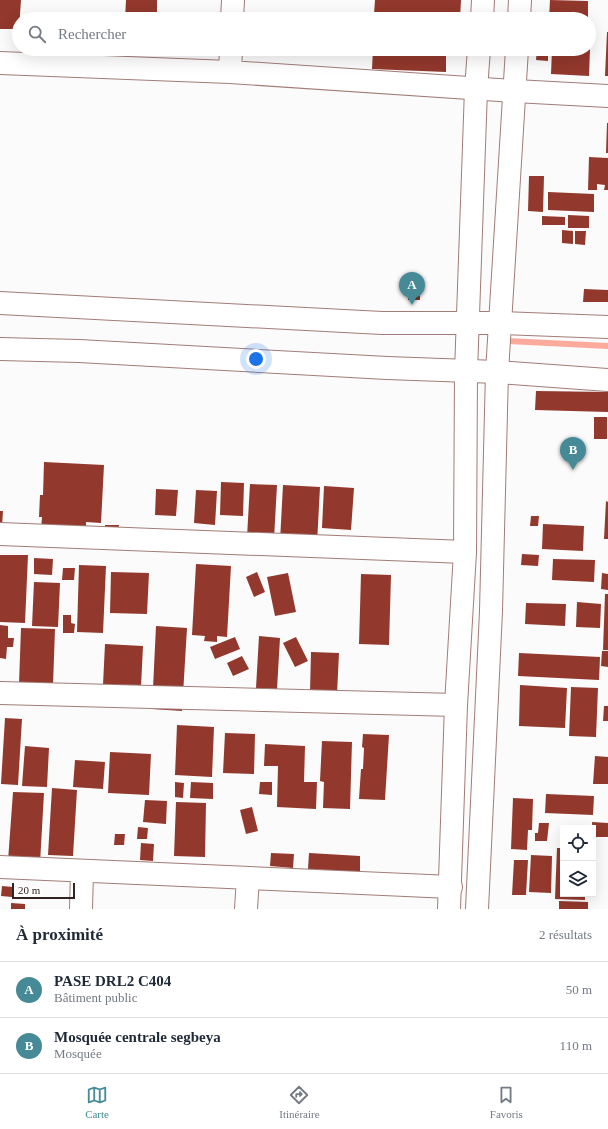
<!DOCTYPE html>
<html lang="fr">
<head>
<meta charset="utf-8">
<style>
	body { margin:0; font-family:Georgia,serif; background:#f2f2f3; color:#1f2937 }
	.controls { position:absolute; right:12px; bottom:12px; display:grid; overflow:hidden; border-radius:0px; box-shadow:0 4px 16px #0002 }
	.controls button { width:36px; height:36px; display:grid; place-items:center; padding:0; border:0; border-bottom:1px solid #e0e1e3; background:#fff; color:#1f2937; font:20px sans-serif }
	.scale { position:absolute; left:12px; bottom:10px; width:63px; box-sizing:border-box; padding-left:4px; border:2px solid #332321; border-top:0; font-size:11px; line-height:14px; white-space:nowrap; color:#332321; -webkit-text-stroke:3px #fff; paint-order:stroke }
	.you { position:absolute; left:256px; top:359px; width:14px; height:14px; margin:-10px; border:3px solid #fff; border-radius:50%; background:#1a73e8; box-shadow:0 0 0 6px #1a73e833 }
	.badge { display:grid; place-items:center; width:26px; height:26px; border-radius:50%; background:#458a96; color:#fff; font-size:13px; font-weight:700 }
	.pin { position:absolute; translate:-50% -33px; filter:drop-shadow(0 1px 2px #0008) }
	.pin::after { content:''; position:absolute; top:21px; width:14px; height:12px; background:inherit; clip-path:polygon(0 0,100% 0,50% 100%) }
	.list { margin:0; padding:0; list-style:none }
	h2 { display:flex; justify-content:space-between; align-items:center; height:52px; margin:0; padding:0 16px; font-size:17px }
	h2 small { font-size:13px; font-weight:400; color:#747a83 }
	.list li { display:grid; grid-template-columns:26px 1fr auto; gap:12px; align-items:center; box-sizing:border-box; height:56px; padding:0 16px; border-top:1px solid #e0e1e3 }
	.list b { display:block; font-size:15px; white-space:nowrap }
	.list p { margin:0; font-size:13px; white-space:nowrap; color:#747a83 }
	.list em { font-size:13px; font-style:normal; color:#747a83 }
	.icon { flex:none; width:22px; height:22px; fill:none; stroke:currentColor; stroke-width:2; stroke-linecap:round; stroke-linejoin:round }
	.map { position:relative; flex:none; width:608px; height:909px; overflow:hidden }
	.search { position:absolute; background:#fff; box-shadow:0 4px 16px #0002; left:12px; right:12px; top:12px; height:44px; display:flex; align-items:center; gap:10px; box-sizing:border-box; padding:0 14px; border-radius:22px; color:#747a83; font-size:15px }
	.sheet { height:164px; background:#fff }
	nav { display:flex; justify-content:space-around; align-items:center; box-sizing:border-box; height:56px; border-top:1px solid #e0e1e3; background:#fff; font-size:11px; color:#747a83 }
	nav a { display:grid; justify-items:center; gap:2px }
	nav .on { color:#458a96 }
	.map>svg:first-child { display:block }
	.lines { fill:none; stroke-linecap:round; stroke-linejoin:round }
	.stream { stroke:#fcaa9c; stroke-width:6 }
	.building { fill:#92382c }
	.minor-casing { stroke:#a27c76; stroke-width:24 }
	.major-casing { stroke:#a27c76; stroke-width:24 }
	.minor { stroke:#fff; stroke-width:22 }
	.major { stroke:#fff; stroke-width:22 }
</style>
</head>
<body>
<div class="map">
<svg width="608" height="909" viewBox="0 0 608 909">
	<rect width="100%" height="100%" fill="#fbfbfb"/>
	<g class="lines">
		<path class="stream" d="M507 341 608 346"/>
	</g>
	<path class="building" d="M0 0H21L19 29H0Z
		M126 0H157V19H125Z
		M375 0H461L460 19 374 14Z
		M550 0 588 1V19H549Z
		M607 32H608V76H605Z
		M373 49 446 53V72L372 69Z
		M537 49H548V61L536 60Z
		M552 49H590L589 76 551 74Z
		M607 123H608V153H606Z
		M589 157 608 158V190H604L605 185 597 184V190H588Z
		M529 176H544L543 212 528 211Z
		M548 192 594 194V212L548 210Z
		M568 215 589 216V228H568Z
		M542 216 565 217V225H542Z
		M562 230 573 231V244L562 243Z
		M575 231H586L585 245 575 244Z
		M584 289 608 290V302H583Z
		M408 290H420V300H408Z
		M536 391 608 392V412L535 410Z
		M594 417H607V439H594Z
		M44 462 104 465 101 523 86 522V527L41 529 42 517H39L40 495H43Z
		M221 482 244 483 243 516 220 515Z
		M250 484 277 485 274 539 247 537Z
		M283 485 320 487 317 543 280 541Z
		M324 486 354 488 351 530 322 528Z
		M156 489 178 490 176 516 155 515Z
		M196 490 217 491 215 525 194 523Z
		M606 501 608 502V539H604Z
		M0 511H3L2 526H0Z
		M531 516H539L538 526H530Z
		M543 524 584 526 583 551 542 549Z
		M105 525H119L118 533 105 532Z
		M522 554 539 555 538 566 521 565Z
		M0 555H28L25 623 0 622Z
		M34 558 53 559 52 575 34 574Z
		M553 559 595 560 594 582 552 580Z
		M196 564 231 566 227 637 217 636V642L204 641 205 636 192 635Z
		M79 565 106 566 103 633 77 632Z
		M63 568H75L74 580H62Z
		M111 572 149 573 147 614 110 613Z
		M257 572 265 592 254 597 246 577Z
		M288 573 296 612 275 616 267 577Z
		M602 573 608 574V590L601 589Z
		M361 574 391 575 389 645 359 644Z
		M34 582 60 583 58 627 32 626Z
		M605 594H608V650H603Z
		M577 602 601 604 600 628 576 627Z
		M526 603 566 604 565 626 525 624Z
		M63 615H71V623L75 624 74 633H63Z
		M0 625 8 626V638H14L13 647H7L6 659 0 658Z
		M156 626 187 628 182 711 152 709Z
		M21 628 55 629 53 685 19 684Z
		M259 636 280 638 277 689 256 688Z
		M235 637 240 649 215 659 210 647Z
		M296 637 308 661 295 667 283 643Z
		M105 644 143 646 140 707 102 705Z
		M602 651H608V667L601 666Z
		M311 652 339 653 337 694 310 693Z
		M519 653 600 657 599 680 518 676Z
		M242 656 249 669 233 676 227 663Z
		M520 685 567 688 565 728 519 726Z
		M571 687 598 688 596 737 569 736Z
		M604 706H608V721H603Z
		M5 718 22 719 18 785 1 784Z
		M177 725 214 727 212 777 175 775Z
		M225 733 255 734 254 774 223 773Z
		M363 734 389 735 385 800 359 799 361 769H363L364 748 362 747Z
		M322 741 352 742 350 809 323 808 324 782 320 781Z
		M265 744 305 746 304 782H317L316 809 277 807 278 766H264Z
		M25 746 49 748 47 787 22 786Z
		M110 752 151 754 149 795 108 793Z
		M595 756 608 757V784H593Z
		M75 760 105 762 103 789 73 787Z
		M175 782 184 783 183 798 175 797Z
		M191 782 213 783V799L190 798Z
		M260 782H272V795L259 794Z
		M52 788 77 790 73 856 48 855Z
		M13 792 44 793 40 863 8 861Z
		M546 794 594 796 593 815 545 813Z
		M513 798 533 799 532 830H528L527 850 511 849Z
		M145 800 167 801 166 824 143 822Z
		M176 802 206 803 205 857 174 856Z
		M252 807 258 831 246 834 240 810Z
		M592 822 608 823V837H593Z
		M539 823H549L547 841H535V833H538Z
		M138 827 148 828 147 839H137Z
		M115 834H125L124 845H114Z
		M141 843 154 844 153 861 140 860Z
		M557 848H563V894H585V900L555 899Z
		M271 853 294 854 293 868 270 866Z
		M309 853 360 856V872L308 869Z
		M531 855 552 856 551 893 529 892Z
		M514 860H528L526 895H512Z
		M2 886 13 887 12 897 1 896Z
		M559 901 588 902V909H559Z
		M11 903 25 904V909H11Z"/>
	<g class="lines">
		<g class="minor-casing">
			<path id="minor" d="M232 19 233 0
				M0 63 230 72 515 91 608 96
				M230 72 231 49
				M0 303 382 323H500L608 327
				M0 349 79 351 387 368 497 372 608 380
				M0 534 465 552
				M0 693 456 705
				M0 867 451 887
				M81 909 82 871
				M246 909 248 878"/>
		</g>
		<g class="major-casing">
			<path id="major" d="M482 19 483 0
				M519 19 520 0
				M449 909 456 705 465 552 466 372 476 89 479 49
				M477 909 491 611 497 372 517 49"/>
		</g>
		<use href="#minor" class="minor"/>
		<use href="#major" class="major"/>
	</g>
</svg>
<div class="controls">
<button><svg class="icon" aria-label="locate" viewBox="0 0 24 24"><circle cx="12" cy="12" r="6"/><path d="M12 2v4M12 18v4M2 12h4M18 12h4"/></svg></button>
<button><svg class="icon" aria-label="layers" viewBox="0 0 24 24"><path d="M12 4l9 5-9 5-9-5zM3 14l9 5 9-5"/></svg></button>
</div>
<div class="scale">20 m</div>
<div class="you"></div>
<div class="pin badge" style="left:412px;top:305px">A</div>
<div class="pin badge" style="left:573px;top:470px">B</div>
<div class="search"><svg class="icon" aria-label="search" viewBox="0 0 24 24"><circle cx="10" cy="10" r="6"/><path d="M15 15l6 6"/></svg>Rechercher</div>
</div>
<section class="sheet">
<h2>À proximité<small>2 résultats</small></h2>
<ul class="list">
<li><span class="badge">A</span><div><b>PASE DRL2 C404</b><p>Bâtiment public</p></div><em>50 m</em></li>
<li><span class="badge">B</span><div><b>Mosquée centrale segbeya</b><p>Mosquée</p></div><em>110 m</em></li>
</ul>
</section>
<nav>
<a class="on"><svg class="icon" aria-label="map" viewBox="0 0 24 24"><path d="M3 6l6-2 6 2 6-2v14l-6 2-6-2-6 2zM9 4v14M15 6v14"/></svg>Carte</a>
<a><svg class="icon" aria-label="directions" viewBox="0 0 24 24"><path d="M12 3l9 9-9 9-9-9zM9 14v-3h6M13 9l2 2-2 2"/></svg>Itinéraire</a>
<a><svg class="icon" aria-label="saved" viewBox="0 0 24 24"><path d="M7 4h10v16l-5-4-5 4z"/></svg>Favoris</a>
</nav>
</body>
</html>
